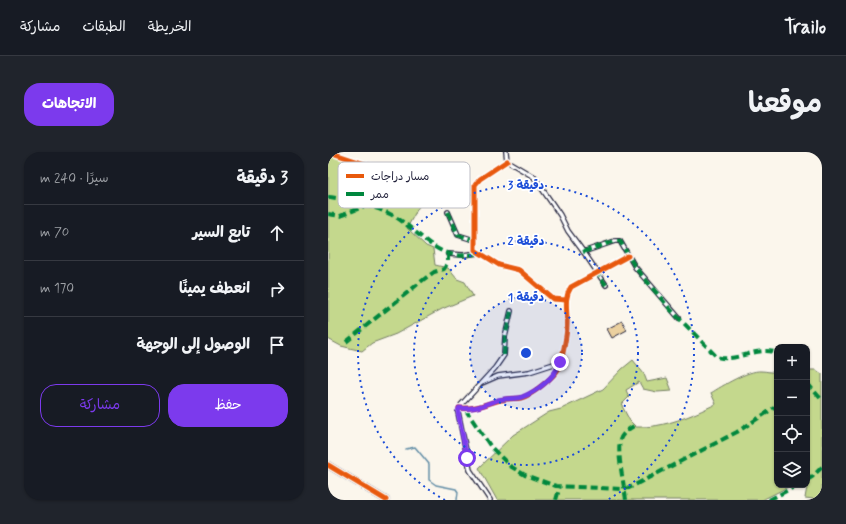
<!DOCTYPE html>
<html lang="ar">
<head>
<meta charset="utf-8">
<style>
	body { margin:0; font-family:Mynerve,"Playpen Sans Arabic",sans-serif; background:#20242c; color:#f1f3f6; direction:rtl }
	.controls { position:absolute; right:12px; bottom:12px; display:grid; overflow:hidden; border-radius:8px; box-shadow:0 1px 3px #0004 }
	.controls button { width:36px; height:36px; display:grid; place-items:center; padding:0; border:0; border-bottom:1px solid #363941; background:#171b24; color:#f1f3f6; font:20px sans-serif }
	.stop { position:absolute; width:12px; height:12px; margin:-9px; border:3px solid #7c3aed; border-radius:50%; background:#fff }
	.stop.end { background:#7c3aed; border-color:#fff; box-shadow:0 1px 4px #0008 }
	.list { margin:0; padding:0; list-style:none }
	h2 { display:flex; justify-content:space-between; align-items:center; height:52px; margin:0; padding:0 16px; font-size:17px }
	h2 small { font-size:13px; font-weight:400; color:#9ea1a6 }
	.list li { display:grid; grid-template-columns:26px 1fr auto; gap:12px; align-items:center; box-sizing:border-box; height:56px; padding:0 16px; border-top:1px solid #363941 }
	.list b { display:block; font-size:15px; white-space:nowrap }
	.list em { font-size:13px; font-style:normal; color:#9ea1a6 }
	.actions { display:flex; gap:8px; padding:12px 16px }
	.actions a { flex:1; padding:9px 0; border:1px solid #7c3aed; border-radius:16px; text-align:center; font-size:14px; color:#7c3aed }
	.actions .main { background:#7c3aed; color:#fff }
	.icon { flex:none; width:22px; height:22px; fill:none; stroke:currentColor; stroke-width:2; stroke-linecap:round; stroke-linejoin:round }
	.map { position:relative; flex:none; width:494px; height:348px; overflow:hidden; direction:ltr; border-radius:16px }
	header { display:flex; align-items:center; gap:24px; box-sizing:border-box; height:56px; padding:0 20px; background:#171b24; border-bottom:1px solid #363941 }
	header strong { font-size:19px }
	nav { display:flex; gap:22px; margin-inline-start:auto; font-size:14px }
	.intro { display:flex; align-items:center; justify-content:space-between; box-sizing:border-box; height:96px; padding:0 24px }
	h1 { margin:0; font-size:28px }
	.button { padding:10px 18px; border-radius:16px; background:#7c3aed; color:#fff; font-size:14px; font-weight:700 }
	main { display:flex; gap:24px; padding:0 24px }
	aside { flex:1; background:#171b24; border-radius:16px; box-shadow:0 1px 3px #0004 }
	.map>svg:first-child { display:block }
	.green { fill:#c4d88d; stroke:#737d64 }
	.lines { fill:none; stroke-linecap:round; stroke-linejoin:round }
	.stream { stroke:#628da6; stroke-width:1.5 }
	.building { fill:#ebd09f; stroke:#22223b }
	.street-casing { stroke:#22223b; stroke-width:6 }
	.secondary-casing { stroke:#22223b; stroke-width:8 }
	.street { stroke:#fff; stroke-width:3.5 }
	.secondary { stroke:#fff; stroke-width:5 }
	.quiet { stroke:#00873e; stroke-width:4; stroke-dasharray:8 4; stroke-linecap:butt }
	.cycleway-casing { stroke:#fff; stroke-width:8 }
	.cycleway { stroke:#e8590c; stroke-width:5 }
	.route { stroke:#7c3aed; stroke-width:5 }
	.ring { fill:none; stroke:#1d4ed8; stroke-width:2; stroke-dasharray:2 4 }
	.key { fill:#fff; stroke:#bdbdc4; stroke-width:1 }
	.key-label { font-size:11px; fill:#22223b }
	.centre { fill:#1d4ed8; stroke:#fff; stroke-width:2 }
	.ring-label { font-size:12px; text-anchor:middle; font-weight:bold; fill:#1d4ed8; stroke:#fff; stroke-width:3.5; stroke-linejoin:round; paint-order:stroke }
</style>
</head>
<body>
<header>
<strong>Trailo</strong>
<nav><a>الخريطة</a><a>الطبقات</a><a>مشاركة</a></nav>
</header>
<div class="intro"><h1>موقعنا</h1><a class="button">الاتجاهات</a></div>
<main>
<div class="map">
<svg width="494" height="348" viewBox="0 0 494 348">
	<rect width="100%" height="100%" fill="#fbf6ec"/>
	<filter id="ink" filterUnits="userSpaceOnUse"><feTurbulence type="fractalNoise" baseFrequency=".025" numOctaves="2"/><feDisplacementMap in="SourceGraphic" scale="8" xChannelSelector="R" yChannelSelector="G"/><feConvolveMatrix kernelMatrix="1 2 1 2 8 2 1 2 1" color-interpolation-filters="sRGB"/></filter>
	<g filter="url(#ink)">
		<path class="green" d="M0 2 30 13 67 22 96 35 97 43 79 76 98 94 105 97 107 113 120 116 129 127 137 130 145 144 114 157 68 182 44 191 34 199 13 194 0 187Z
			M305 208 316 222 319 230 339 226 344 239 329 240 315 237 311 230 298 238 301 245 295 251 294 254 302 269 308 275C336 276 363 264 388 252L383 241C394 234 420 218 433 219 439 219 443 221 449 220V333H464L434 348H169L151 316 185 283 221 260 233 257 275 237 294 217Z
			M479 218H488L494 222V348L477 346 481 324H479Z"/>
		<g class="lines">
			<path class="stream" d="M78 297 87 295 101 312V328L108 333 128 337 130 340 129 348"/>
		</g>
		<path class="building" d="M294 169 299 178 284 186 279 177Z"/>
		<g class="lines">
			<g class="street-casing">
				<path id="street" d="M1 0 40 13 81 22
					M178 0 179 9 206 25 232 63 240 79 257 102 278 133
					M179 9 152 27 147 33V98L171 113 191 118 225 147 238 148
					M120 60 130 83 146 88
					M255 100 287 89H292L307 115 351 166
					M120 102 135 103 150 101
					M154 231 170 224 201 220 232 210
					M131 256C149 258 161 250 178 247 183 246 189 247 193 246 203 244 227 224 231 216 234 208 239 182 239 174 240 160 235 147 243 135L300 104
					M162 348 142 318 130 260 133 253 167 216 176 203 177 185 183 159"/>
			</g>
			<g class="secondary-casing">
				<path id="secondary" d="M0 313 58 348"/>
			</g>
			<use href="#street" class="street"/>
			<use href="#secondary" class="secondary"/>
			<path class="quiet" d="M0 45C15 46 49 55 62 62 94 78 108 113 150 101
				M120 60 130 83 146 88
				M0 62 12 64 37 54
				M255 100 287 89H292L307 115 342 157 389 205C409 211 429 193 449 201
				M272 119 269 121 278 133
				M18 190 95 128 106 120 116 117 120 110V102
				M176 203 177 185 183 159
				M479 231 494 248
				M137 257 163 295 182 314 197 323 228 334 294 337 301 336 409 280 449 254
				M479 328 484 325 494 315
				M228 348 232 334
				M298 348C296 332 289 303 292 288 294 281 302 276 308 273
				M441 348 470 333"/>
			<g class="cycleway-casing">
				<path id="cycleway" d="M1 0 40 13 81 22
					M179 9 152 27 147 33V98L171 113 191 118 225 147 238 148
					M131 256C149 258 161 250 178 247 183 246 189 247 193 246 203 244 227 224 231 216 234 208 239 182 239 174 240 160 235 147 243 135L300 104
					M0 313 58 348"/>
			</g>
			<use href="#cycleway" class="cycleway"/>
		</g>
	</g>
	<g class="lines" filter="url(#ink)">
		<path class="route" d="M139 306 130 260 131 256C146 258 156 253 170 248 177 246 190 247 194 245 208 240 228 225 232 210"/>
	</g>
	<circle cx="198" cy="201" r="56" fill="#1d4ed8" fill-opacity=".12"/>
	<g class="ring">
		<circle cx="198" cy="201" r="56"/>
		<circle cx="198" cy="201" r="112"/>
		<path d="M117 348A168 168 0 1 1 279 348"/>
	</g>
	<rect x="10" y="10" width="132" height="46" rx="6" class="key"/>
	<rect x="18" y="22" width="18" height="4" fill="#e8590c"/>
	<rect x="18" y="40" width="18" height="4" fill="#00873e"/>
	<g class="key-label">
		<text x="43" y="28">مسار دراجات</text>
		<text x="43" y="46">ممر</text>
	</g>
	<circle cx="198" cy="201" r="6" class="centre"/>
	<g class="ring-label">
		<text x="198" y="37">3 دقيقة</text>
		<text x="198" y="93">2 دقيقة</text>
		<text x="198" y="149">1 دقيقة</text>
	</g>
</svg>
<div class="controls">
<button>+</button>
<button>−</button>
<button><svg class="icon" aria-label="locate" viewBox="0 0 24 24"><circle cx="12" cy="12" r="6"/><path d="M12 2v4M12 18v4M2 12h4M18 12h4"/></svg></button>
<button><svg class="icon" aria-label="layers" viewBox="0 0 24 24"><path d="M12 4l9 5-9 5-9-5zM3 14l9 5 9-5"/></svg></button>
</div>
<div class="stop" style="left:139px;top:306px"></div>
<div class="stop end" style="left:232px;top:210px"></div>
</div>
<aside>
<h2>3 دقيقة<small>سيرًا · 240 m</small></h2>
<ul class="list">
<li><svg class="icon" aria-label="ahead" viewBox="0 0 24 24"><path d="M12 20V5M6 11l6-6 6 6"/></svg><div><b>تابع السير</b></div><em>70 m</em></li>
<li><svg class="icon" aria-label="right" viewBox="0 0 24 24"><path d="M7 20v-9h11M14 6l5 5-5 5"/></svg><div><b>انعطف يمينًا</b></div><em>170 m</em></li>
<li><svg class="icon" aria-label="arrive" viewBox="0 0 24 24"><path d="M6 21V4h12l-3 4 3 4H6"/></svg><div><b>الوصول إلى الوجهة</b></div></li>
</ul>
<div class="actions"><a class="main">حفظ</a><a>مشاركة</a></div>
</aside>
</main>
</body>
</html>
